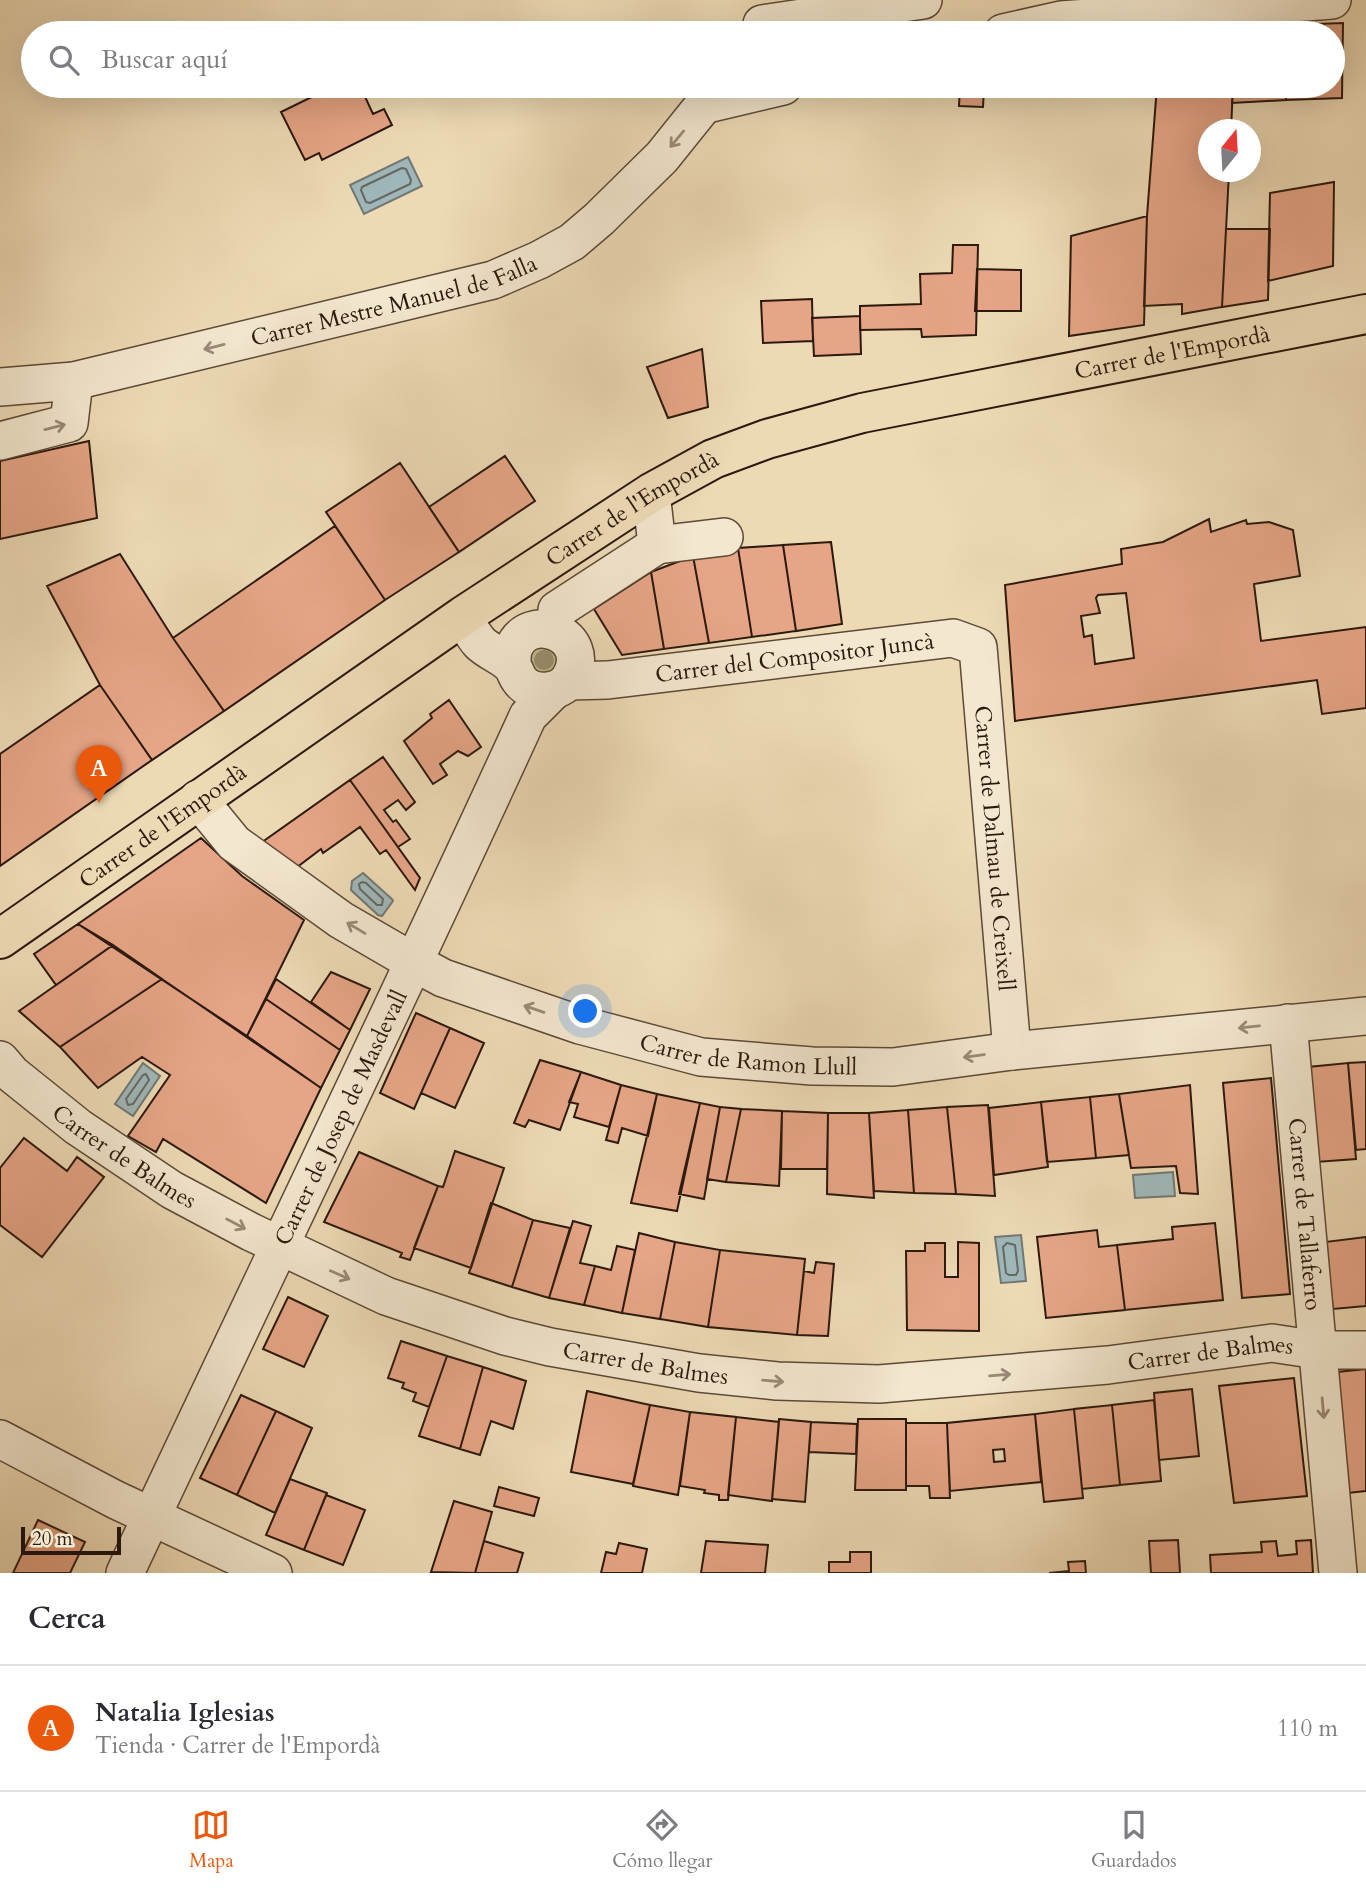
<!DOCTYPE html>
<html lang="es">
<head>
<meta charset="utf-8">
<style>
	body { margin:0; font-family:Cardo,serif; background:#f7f7f7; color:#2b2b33 }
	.compass { position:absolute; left:1198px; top:119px; width:63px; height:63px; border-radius:50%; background:#fff; box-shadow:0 7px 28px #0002; rotate:18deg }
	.scale { position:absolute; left:21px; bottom:18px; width:100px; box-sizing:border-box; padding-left:7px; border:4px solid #2b190d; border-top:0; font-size:19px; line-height:24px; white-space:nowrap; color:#2b190d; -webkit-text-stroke:5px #f3e7cf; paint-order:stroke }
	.you { position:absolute; left:586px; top:1012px; width:24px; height:24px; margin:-18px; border:5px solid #fff; border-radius:50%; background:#1a73e8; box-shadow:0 0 0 10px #1a73e833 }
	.badge { display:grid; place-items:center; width:46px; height:46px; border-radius:50%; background:#ea580c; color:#fff; font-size:23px; font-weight:700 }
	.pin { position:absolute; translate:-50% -58px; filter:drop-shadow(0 2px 4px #0008) }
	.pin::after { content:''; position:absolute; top:37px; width:24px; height:21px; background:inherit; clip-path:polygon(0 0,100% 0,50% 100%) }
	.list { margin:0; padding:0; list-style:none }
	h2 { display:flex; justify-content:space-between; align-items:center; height:91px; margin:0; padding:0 28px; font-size:30px }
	h2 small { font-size:23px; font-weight:400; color:#7c7c81 }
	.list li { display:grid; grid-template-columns:46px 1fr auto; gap:21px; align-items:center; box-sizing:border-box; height:126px; padding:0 28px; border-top:2px solid #e1e1e2 }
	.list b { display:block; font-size:26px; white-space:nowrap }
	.list p { margin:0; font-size:23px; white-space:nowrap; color:#7c7c81 }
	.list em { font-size:23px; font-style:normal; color:#7c7c81 }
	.icon { flex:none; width:38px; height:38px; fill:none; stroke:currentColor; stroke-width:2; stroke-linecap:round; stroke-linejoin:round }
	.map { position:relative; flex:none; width:1366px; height:1573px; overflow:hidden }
	.search { position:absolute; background:#fff; box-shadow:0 7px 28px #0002; left:21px; right:21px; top:21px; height:77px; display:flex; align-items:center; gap:18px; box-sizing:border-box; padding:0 24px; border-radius:38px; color:#7c7c81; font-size:26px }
	.sheet { height:217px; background:#fff }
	nav { display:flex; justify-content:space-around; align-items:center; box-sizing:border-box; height:98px; border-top:2px solid #e1e1e2; background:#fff; font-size:19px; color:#7c7c81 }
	nav a { display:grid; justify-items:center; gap:4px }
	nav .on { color:#ea580c }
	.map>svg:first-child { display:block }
	.green { fill:#bebe8a; stroke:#746c4c; stroke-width:2 }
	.water { fill:#9fb7b9; stroke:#717874; stroke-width:2 }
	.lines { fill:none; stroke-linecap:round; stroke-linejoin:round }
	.shore { stroke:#656863; stroke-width:2 }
	.building { fill:#e6a586; stroke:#2b190d; stroke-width:2; fill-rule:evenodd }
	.minor-casing { stroke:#5c4937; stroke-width:40 }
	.major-casing { stroke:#2b190d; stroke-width:42 }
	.minor { stroke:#f3e7cf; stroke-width:37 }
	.major { stroke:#eddab5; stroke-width:38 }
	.tree { fill:#9a8b6d }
	.oneway { stroke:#998a78 }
	.labels { text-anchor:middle; stroke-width:7; stroke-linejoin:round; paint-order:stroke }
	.street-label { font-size:23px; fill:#2b190d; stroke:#f3e7cf }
</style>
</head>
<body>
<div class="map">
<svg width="1366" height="1573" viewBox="0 0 1366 1573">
	<rect width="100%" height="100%" fill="#eddab5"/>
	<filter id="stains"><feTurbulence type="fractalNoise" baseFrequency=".00286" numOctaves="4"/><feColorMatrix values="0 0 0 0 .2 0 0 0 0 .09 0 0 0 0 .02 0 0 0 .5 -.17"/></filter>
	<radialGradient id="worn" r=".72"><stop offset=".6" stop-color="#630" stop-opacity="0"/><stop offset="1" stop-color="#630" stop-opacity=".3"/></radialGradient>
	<path class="green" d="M531 645 558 647V673L539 679 526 653Z"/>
	<path class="water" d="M408 157 422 186 364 214 350 185Z
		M363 873 392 899 393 901 382 916 378 915 351 890 352 881Z
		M143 1063 160 1076 133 1116 115 1104Z
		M1173 1172 1175 1196 1135 1198 1133 1175Z
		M1021 1235 1026 1281 1001 1283 995 1237Z"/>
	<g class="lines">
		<path class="shore" d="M402 168 406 169 411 180 410 184 370 203 366 202 361 190 362 187Z
			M362 882 366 883 383 899 382 905H377L360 889 359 884Z
			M146 1074 149 1080 133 1104 128 1105 126 1099 143 1075Z
			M1007 1243 1015 1245 1018 1271 1016 1275H1009L1006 1273 1003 1247Z"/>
	</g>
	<path class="building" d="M1343 23 1342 98 1286 100V86H1333V33H1287V25Z
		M1287 25V33H1234V29Z
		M1234 29V33H1160V31Z
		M334 86H360L373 114 384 109 392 125 322 160 319 153 305 160 281 112Z
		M960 86H1035V90L984 89 983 107 959 106Z
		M1157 86H1233L1231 130H1208V172H1229L1222 307 1182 314V304L1144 306 1147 216Z
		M1233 86H1286V100L1232 103Z
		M1334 182 1333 266 1268 281 1270 193Z
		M1147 216 1144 325 1069 336 1071 236Z
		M1226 229H1270L1268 300 1222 307Z
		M953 245H978L976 335 922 337 921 329 860 330V306L921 304 920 274 952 273Z
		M977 269 1021 270V311H975Z
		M812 299 813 341 763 343 761 301Z
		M860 316 861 354 814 356 812 318Z
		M702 349 708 407 668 418 647 367Z
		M89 441 97 518 0 539V461Z
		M505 456 535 501 459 552 429 507Z
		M400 463 459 552 385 600 326 512Z
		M1209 519 1211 532 1246 520 1247 524 1269 522 1293 530 1300 576 1254 584 1261 641 1366 627V708L1322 714 1317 680 1015 721 1005 585 1122 564 1121 549 1163 542ZM1126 593 1134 658 1095 664 1092 635 1084 637 1081 616 1100 613 1096 598 1098 595Z
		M335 526 385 600 224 711 173 638Z
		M831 542 842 624 796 631 783 545Z
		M783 545 796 631 752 637 738 548Z
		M738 548 752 637 709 643 693 556Z
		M120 554 173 638 224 711 152 760 100 685 47 586Z
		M693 556 709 643 664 649 651 572Z
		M651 572 664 649 622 655 594 609Z
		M100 685 152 760 0 866V754Z
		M449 700 481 747 468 756 458 751 440 764 447 775 433 784 404 741 432 718 430 714Z
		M383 757 415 802 406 810 398 800 384 810 393 822 396 820 410 839 398 847 350 780Z
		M350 780 420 878 415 890 386 850 380 854 360 827 323 853 321 849 292 871 258 845Z
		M201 838 242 876 304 920 247 1036 78 924Z
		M78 924 113 945 56 985 34 954Z
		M113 945 162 979 60 1047 19 1011Z
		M331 972 370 989 350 1030 311 1002Z
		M162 979 321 1088 266 1203 163 1139 156 1152 128 1136 170 1075 142 1057 98 1088 60 1047Z
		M276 979 350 1030 340 1050 266 999Z
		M266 999 340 1050 321 1088 247 1036Z
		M416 1013 450 1028 414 1109 380 1093Z
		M450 1028 484 1043 455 1108 421 1093Z
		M540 1060 581 1072 560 1130 529 1120 525 1127 514 1123Z
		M1366 1062V1149L1356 1150 1348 1063Z
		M1348 1063 1356 1159 1316 1162 1308 1067Z
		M581 1072 621 1085 609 1127 574 1117 578 1104 569 1102Z
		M1271 1078 1290 1294 1242 1298 1223 1083Z
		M621 1085 657 1094 648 1136 622 1128 618 1143 606 1140Z
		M1190 1085 1198 1194 1180 1193 1176 1166 1131 1168 1119 1094Z
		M657 1094 700 1103 677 1211 631 1203Z
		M1119 1094 1129 1155 1096 1158 1090 1097Z
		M1090 1097 1096 1158 1047 1162 1041 1102Z
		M1041 1102 1048 1167 994 1175 989 1108Z
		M700 1103 720 1107 704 1199 679 1194Z
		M988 1105 995 1196 956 1194 947 1107Z
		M720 1107 741 1109 726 1182 707 1179Z
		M947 1107 956 1194 914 1193 908 1110Z
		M741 1109 782 1111 779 1186 726 1182Z
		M908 1110 914 1193 874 1191 869 1113Z
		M782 1111 828 1113 827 1169H781Z
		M828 1113H869L874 1198 827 1194Z
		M24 1138 67 1171 77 1157 104 1177 42 1257 0 1225V1168Z
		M455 1151 504 1168 471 1268 414 1248 438 1186 443 1187Z
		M359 1152 438 1186 410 1260 400 1257 402 1253 324 1222Z
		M491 1203 533 1220 512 1287 469 1273Z
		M533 1220 570 1228 549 1298 512 1287Z
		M573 1221 591 1226 580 1263 595 1266 584 1305 549 1298Z
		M1215 1223 1223 1300 1125 1310 1117 1245 1173 1239 1172 1227Z
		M1097 1230 1099 1247 1117 1245 1125 1310 1046 1318 1037 1237Z
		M639 1233 675 1242 660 1319 622 1313Z
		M1366 1237V1306L1333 1309 1325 1242Z
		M675 1242 720 1250 708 1327 660 1319Z
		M958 1242 979 1243V1331L907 1330 906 1251H925V1243H945V1277H958Z
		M617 1246 635 1250 622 1313 584 1305 595 1266 611 1270Z
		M720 1250 805 1259 797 1335 708 1327Z
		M816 1262 834 1264 828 1336 797 1335 804 1271 814 1273Z
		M288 1297 328 1316 304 1367 263 1349Z
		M401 1341 447 1356 429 1407 413 1401 416 1393 402 1388 404 1383 388 1378Z
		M447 1356 483 1367 460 1449 419 1436Z
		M483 1367 526 1381 513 1429 491 1421 480 1455 460 1449Z
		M1366 1369V1491L1348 1493 1337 1372Z
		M1294 1378 1307 1496 1234 1503 1219 1386Z
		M1192 1389 1199 1456 1159 1460 1154 1393Z
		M587 1391 650 1405 633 1484 571 1472Z
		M241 1395 276 1411 237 1495 200 1478Z
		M1154 1400 1161 1481 1120 1485 1112 1405Z
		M650 1405 690 1412 678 1495 633 1486Z
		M1112 1405 1120 1485 1082 1489 1074 1409Z
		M1074 1409 1083 1498 1044 1502 1035 1414Z
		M276 1411 312 1428 275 1513 237 1495Z
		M690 1412 736 1417 728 1500H719V1495L704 1493 705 1490 680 1486Z
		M1035 1414 1041 1482 950 1491 947 1423ZM1004 1449 1005 1461 994 1462 993 1450Z
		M736 1417 779 1422 772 1501 728 1495Z
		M779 1419 811 1422 805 1502 772 1499Z
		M858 1419H906V1490H855Z
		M811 1422 857 1424 856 1454 809 1452Z
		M906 1423H947L950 1498H930L929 1486H906Z
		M290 1479 327 1493 304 1550 266 1535Z
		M499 1487 539 1498 534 1516 494 1506Z
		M326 1495 365 1510 343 1565 304 1550Z
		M454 1501 492 1512 475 1573 431 1572Z
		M38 1520 85 1542 70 1573H13Z
		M1178 1540 1180 1573H1151L1149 1541Z
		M1311 1540 1313 1573H1211L1210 1555 1262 1552 1261 1542 1276 1541 1278 1556 1297 1554 1296 1541Z
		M484 1541 523 1553 517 1573H475Z
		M706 1541 768 1545 765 1573H701Z
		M619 1543 647 1549 642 1573H601L606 1552 616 1554Z
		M850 1552H871V1573H829V1562H850Z
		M1085 1561 1086 1573H1049L1069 1571 1068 1562Z"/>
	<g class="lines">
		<g class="minor-casing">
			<g id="minor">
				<path d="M762 24 923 0"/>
				<path d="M1003 33 1061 20 1332 0"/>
				<path d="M707 104 783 86"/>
				<path id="s1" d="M0 387 74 381 493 280 539 260 572 242 599 219 662 157 719 86"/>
				<path d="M0 441 69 423 74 381"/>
				<path d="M657 545 724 537"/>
				<path d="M557 610 657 545 651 493"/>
				<path d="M463 616C468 625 473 636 480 643 489 652 503 656 511 665 515 669 516 675 519 679 530 696 560 695 570 678 595 635 527 608 513 650 512 654 512 661 512 666"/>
				<path id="s2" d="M568 681 608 680 953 638 978 647 1012 1051"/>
				<path id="s3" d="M198 799 234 843 341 920 415 963 443 978 580 1025 701 1057 812 1066 893 1067 1012 1051 1366 1016"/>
				<path id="s4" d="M1288 1023 1338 1573"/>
				<path id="s5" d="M0 1060 12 1074 78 1127 172 1190 251 1232 386 1296 505 1336 550 1347 699 1373 777 1381 879 1384 1108 1365 1272 1343 1318 1350H1366"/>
				<path d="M0 1439 116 1500 273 1573"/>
				<path id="s6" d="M125 1573C259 1287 397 1003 528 716L553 691"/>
			</g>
		</g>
		<g class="major-casing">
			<g id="major">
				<path id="s7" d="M0 939 463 616 651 493 713 459 767 439 862 413 1366 314"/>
			</g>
		</g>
		<use href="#minor" class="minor"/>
		<use href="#major" class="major"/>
	</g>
	<circle class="tree" cx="544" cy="660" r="10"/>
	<defs><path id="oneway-shaft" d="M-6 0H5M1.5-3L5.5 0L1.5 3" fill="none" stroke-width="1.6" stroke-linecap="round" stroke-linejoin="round" transform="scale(1.75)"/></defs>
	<g class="oneway">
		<use href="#oneway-shaft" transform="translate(677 139) rotate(130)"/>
		<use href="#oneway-shaft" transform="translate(214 347) rotate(166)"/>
		<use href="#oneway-shaft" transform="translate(55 427) rotate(-14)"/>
		<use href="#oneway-shaft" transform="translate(356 928) rotate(-149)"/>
		<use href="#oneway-shaft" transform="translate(534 1009) rotate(-161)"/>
		<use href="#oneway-shaft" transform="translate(1249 1027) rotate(174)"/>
		<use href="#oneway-shaft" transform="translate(974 1056) rotate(172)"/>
		<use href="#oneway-shaft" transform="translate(236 1224) rotate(28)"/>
		<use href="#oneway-shaft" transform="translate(340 1275) rotate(24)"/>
		<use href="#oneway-shaft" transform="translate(1000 1375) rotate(-5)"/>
		<use href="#oneway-shaft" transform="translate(773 1381) rotate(5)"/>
		<use href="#oneway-shaft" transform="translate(1323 1408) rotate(85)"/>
	</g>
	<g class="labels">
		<g class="street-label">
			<text dy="8" stroke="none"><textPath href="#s1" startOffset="404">Carrer Mestre Manuel de Falla</textPath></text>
			<text dy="8" stroke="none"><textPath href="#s7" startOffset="1332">Carrer de l'Empordà</textPath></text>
			<text dy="8" stroke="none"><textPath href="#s7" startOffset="765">Carrer de l'Empordà</textPath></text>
			<text dy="8" stroke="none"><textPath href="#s2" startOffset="228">Carrer del Compositor Juncà</textPath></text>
			<text dy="8" stroke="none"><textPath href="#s7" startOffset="198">Carrer de l'Empordà</textPath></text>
			<text dy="8" stroke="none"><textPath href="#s2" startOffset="616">Carrer de Dalmau de Creixell</textPath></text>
			<text dy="8" stroke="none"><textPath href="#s3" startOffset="623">Carrer de Ramon Llull</textPath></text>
			<text dy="8" stroke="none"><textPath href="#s6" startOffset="504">Carrer de Josep de Masdevall</textPath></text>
			<text dy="8" stroke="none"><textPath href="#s5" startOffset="158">Carrer de Balmes</textPath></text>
			<text dy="8" stroke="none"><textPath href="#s4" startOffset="192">Carrer de Tallaferro</textPath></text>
			<text dy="8" stroke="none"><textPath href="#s5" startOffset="1292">Carrer de Balmes</textPath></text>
			<text dy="8" stroke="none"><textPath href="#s5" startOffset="724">Carrer de Balmes</textPath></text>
		</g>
	</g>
	<rect width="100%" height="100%" filter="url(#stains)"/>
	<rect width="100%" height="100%" fill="url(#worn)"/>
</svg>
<svg class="compass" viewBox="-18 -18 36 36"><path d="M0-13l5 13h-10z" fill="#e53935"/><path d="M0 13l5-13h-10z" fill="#7c7c81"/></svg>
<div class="scale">20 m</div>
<div class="you"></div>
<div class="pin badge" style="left:99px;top:803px">A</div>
<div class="search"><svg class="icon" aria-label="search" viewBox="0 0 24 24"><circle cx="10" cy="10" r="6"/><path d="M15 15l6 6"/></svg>Buscar aquí</div>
</div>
<section class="sheet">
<h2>Cerca<small></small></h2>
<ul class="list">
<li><span class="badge">A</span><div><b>Natalia Iglesias</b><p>Tienda · Carrer de l'Empordà</p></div><em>110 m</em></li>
</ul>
</section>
<nav>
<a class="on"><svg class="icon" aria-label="map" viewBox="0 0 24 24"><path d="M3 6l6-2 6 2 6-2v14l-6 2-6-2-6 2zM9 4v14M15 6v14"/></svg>Mapa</a>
<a><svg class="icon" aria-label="directions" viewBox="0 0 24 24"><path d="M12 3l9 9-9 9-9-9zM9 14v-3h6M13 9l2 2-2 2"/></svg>Cómo llegar</a>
<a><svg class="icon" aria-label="saved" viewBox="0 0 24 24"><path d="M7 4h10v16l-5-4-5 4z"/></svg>Guardados</a>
</nav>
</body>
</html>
